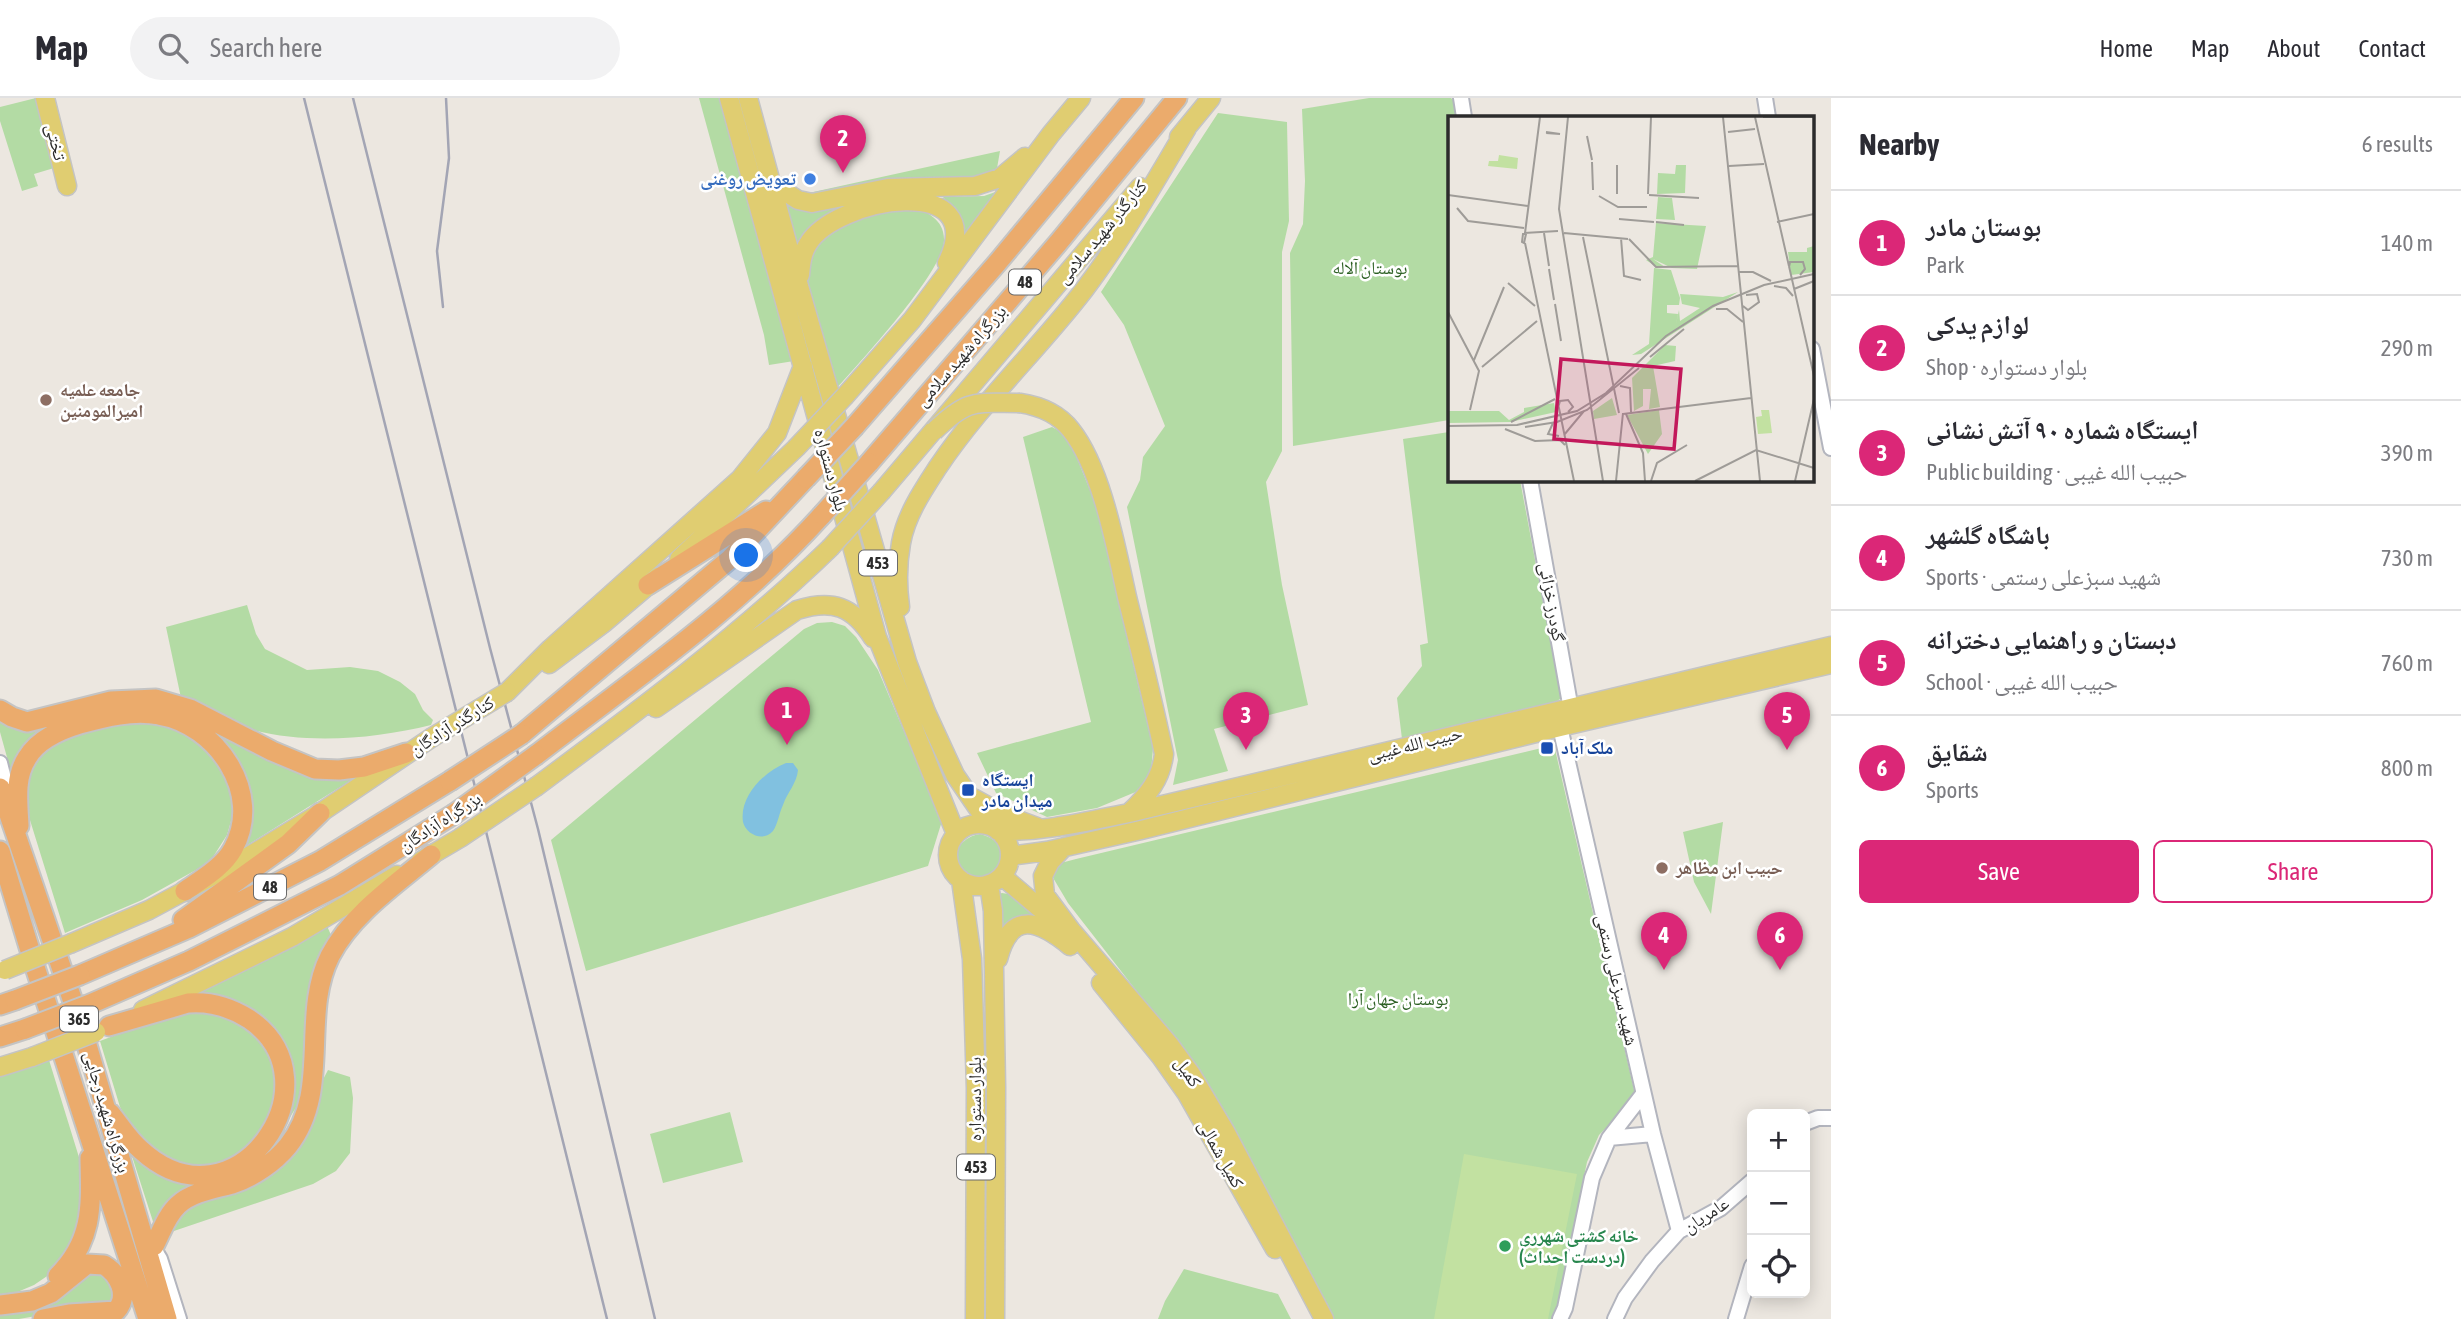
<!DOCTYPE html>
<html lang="en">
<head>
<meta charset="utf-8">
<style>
	body { margin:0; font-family:"Asap Condensed","Noto Naskh Arabic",sans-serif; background:#f2f2f3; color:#2b2b33 }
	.controls { position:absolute; right:21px; bottom:21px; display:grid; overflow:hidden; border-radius:10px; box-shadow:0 4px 18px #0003 }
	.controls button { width:63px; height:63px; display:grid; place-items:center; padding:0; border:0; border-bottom:2px solid #e1e1e2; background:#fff; color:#2b2b33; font:35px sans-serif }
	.you { position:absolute; left:747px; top:458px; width:24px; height:24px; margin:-18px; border:5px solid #fff; border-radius:50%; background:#1a73e8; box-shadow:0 0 0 10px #1a73e833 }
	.badge { display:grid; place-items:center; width:46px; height:46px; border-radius:50%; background:#db2777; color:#fff; font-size:23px; font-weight:700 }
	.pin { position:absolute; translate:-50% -58px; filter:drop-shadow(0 2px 4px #0008) }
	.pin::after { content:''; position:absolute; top:37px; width:24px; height:21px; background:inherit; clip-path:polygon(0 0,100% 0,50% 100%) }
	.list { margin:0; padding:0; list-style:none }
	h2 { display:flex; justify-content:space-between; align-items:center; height:91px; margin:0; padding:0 28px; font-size:30px }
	h2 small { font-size:23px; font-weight:400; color:#7c7c81 }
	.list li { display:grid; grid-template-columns:46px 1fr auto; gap:21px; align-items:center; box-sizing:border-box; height:105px; padding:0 28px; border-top:2px solid #e1e1e2 }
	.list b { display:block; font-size:26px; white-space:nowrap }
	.list p { margin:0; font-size:23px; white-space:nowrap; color:#7c7c81 }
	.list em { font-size:23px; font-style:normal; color:#7c7c81 }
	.actions { display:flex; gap:14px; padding:21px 28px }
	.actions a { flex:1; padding:16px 0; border:2px solid #db2777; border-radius:10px; text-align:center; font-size:24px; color:#db2777 }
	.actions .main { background:#db2777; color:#fff }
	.icon { flex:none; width:38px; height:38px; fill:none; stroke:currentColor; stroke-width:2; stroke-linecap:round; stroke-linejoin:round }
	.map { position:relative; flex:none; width:1831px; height:1221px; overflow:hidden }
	header { display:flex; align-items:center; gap:42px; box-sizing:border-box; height:98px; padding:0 35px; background:#fff; border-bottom:2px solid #e1e1e2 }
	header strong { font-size:33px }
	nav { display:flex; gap:38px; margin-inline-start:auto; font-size:24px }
	.search { width:490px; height:63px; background:#f2f2f3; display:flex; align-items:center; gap:18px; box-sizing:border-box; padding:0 24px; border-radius:38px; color:#7c7c81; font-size:26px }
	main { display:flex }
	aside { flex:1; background:#fff }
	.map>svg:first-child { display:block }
	.green { fill:#b3dba4 }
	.pitch { fill:#c2e1a1 }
	.water { fill:#81c1e0 }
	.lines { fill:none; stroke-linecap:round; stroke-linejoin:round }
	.minor-casing { stroke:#b3b5be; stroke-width:18 }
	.major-casing { stroke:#c4c4c4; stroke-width:21 }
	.highway-casing { stroke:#c4c4c4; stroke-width:23 }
	.minor { stroke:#fff; stroke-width:14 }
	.major { stroke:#e0cd71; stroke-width:18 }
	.highway { stroke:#ebab6c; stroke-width:19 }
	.rail { stroke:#a3a5b4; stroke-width:2.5 }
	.major-bridge-casing { stroke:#c4c4c4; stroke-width:21; stroke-linecap:butt }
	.highway-bridge-casing { stroke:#c4c4c4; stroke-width:23; stroke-linecap:butt }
	.major-bridge { stroke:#e0cd71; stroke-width:18 }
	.highway-bridge { stroke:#ebab6c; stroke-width:19 }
	.shop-dot { fill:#3f7fe0; stroke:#fff; stroke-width:2.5 }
	.education-dot { fill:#8d6e63; stroke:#fff; stroke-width:2.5 }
	.transit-dot { fill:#1a4fb4; stroke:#fff; stroke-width:2.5 }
	.leisure-dot { fill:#2e9e5b; stroke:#fff; stroke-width:2.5 }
	.labels { text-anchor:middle; stroke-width:5; stroke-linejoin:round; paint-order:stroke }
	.shield { fill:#fff; stroke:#6b6b6b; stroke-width:2 }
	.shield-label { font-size:16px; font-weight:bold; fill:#2c2c2c }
	.street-label { font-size:18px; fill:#2c2c2c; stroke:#fff }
	.shop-label { font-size:18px; font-weight:bold; fill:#366cbe; stroke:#fff; text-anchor:end }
	.park-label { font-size:18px; fill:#2d6124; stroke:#fff }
	.education-label { font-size:18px; font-weight:bold; fill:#785e54; stroke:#fff; text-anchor:start }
	.transit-label { font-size:18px; font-weight:bold; fill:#164399; stroke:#fff; text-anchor:start }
	.leisure-label { font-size:18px; font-weight:bold; fill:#27864d; stroke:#fff; text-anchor:start }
	.inset-road { fill:none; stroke:#9f9c98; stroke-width:2 }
	.view { fill:#c2185b; fill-opacity:0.15; stroke:#c2185b; stroke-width:3.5 }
	.inset-edge { fill:none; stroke:#2c2c2c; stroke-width:3.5 }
</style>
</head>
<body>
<header>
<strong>Map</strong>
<div class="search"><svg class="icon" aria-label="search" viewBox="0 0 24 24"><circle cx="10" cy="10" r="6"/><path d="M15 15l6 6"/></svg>Search here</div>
<nav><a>Home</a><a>Map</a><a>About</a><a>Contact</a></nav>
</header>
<main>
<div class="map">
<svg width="1831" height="1221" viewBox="0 0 1831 1221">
	<rect width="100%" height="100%" fill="#ece7e0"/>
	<path class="green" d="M36 0 54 70 34 76 38 88 22 93 0 23V9Z
		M699 0H720L794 263 769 267 764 237Z
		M1369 0H1451L1455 4 1458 19H1450L1449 322 1293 348 1290 155 1303 126 1305 83 1302 11Z
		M1218 15 1287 24 1289 123 1282 154V353L1266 384 1282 487 1308 607 1214 631 1228 673 1173 687 1178 662 1127 409 1140 382 1143 359 1165 328 1124 227 1101 194Z
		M1000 53 996 76 981 81 814 99 804 96Z
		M1004 91 964 147 961 121 943 99 984 98Z
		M783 103C807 121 841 108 868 103L811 130 795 147Z
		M910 109C927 113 945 122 944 143 943 174 861 263 837 290L804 177 813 149 849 121Z
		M1052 329 1061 334 1070 343 1096 407 1153 650 1151 674 1138 693 1097 710 1047 719 996 695 977 655 1091 624 1023 339Z
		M1449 334 1450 382H1520L1561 600 1556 604 1402 641 1397 600 1422 568 1420 547 1428 545 1403 341Z
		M247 507 256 536 265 551 307 572 350 569 378 573 400 584 415 596 423 612 433 622 431 627C374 641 306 647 249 631 225 624 203 611 181 600L166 529Z
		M832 524 845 528 856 539 878 572 942 723 928 768 586 873 551 742 804 531 817 525Z
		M151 607C210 616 246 659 300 673 320 678 341 676 361 676L241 751C260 680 219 608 139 610 123 610 107 614 92 618 66 624 32 635 20 661 17 667 15 675 13 681L0 634V619L15 627 31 629 111 608Z
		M160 623 203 642 234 691 233 716 227 737 213 759 203 768 142 802 65 835 25 706C23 687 31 660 47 647L108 625Z
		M1554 647 1635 996 1631 1005 1599 1037 1587 1064 1557 1208 1552 1221H1327L1188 959 1068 805 1049 773 1057 766 1076 761Z
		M1723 724 1711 816 1694 784 1683 734Z
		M980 736C1029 748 983 807 960 771 949 754 964 738 980 736Z
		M1002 795C1022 797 1030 807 1039 824L999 847V796Z
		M327 828 331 837 323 853 300 1003 284 1029 285 1018 268 933 183 901Z
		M188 910 234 920 266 950 278 987 264 1036 222 1067 191 1069 161 1058 132 1031 120 1009 100 943Z
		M49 962 86 1082 83 1126 56 1172 34 1187 15 1195 0 1197V978Z
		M328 972 350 979 353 1000 350 1055 336 1073 313 1086 168 1135 185 1108 257 1080 317 993Z
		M730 1014 743 1064 663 1085 650 1036Z
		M130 1052 219 1082 157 1136Z
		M1184 1171 1278 1196 1291 1221H1158L1165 1203Z
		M90 1172 111 1179 116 1204 19 1221H0V1213Z"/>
	<path class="pitch" d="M1464 1056 1577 1076 1548 1221H1434Z"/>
	<path class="water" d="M786 665H793L798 672C797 685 787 695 783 707 779 715 778 726 773 733 764 744 746 737 743 724 739 698 765 673 786 665Z"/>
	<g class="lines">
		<g class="minor-casing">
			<path id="minor" d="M1461 0 1464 19
				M1765 0 1768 19
				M1812 251 1831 350
				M1530 382 1572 617
				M1560 629 1653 1036 1679 1133
				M0 665 9 701
				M1805 1025 1818 1020H1831
				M1609 1040 1653 1036
				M148 1141 160 1161 179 1221
				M1560 1221 1565 1210 1592 1080 1609 1040 1643 996
				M1615 1221 1625 1200 1652 1163 1679 1133 1721 1110 1752 1083
				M1736 1221 1752 1168"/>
		</g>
		<g class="major-casing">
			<path id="major" d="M45 0 67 88
				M729 0 877 539 956 736
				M748 0 799 188 907 564 926 614 955 677 990 728
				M1179 39 1211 0
				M770 84 798 102 812 105 888 90 975 88 1000 80 1025 59
				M800 177C801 166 802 155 808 146 835 100 992 72 947 165
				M845 298 912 222 1051 36 1081 0
				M1020 305C1040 308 1058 315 1071 332 1102 371 1116 450 1127 499 1140 551 1153 603 1164 656 1161 682 1147 698 1129 715
				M882 393 1140 89
				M679 461 796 350
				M900 509C897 487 897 467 901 445 906 417 923 392 938 369 981 305 1037 253 1084 192 1122 142 1154 85 1187 30
				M549 566 605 524 658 479
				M507 594 550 551 740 381 777 335 803 268
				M656 610 797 512C832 501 853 508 873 540
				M537 688C638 613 740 537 830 450
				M973 700 1002 716 1037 729
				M948 757a31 31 0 1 1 62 0a31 31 0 1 1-62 0Z
				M998 733C1043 734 1084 724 1129 715L1831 548
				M1063 750 1050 764 1043 778 1045 797 1071 832 1169 946 1191 976 1225 1033 1324 1221
				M1010 758 1047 753 1141 732 1560 629 1831 566
				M421 763 460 740
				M1002 778 1043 813 1053 825
				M961 782 972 861 976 990 975 1221
				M989 786 993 813 996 990 995 1221
				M72 845 149 812 244 761 320 715 431 640
				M998 861C1011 811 1039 823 1070 848
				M1101 885 1161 959 1187 996 1275 1151
				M143 912 292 839 397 777
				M0 969 32 959"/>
		</g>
		<g class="highway-casing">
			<path id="highway" d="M855 328 998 164 1134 0
				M869 365 1058 145 1177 0
				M648 487 766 413
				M0 612 12 619 27 624 111 603 156 601 190 611 272 653 315 671 339 672 364 669 406 655
				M522 636 730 461 806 380
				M536 657C634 582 738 510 822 417
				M0 690 82 930 167 1221
				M19 728C18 705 14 680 27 660 38 641 60 632 80 626 105 619 133 612 159 617 216 626 264 695 233 751 223 769 202 781 185 793
				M0 753 35 869 148 1221
				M183 822 288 746 320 715
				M80 877 189 830 320 763 450 683
				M0 907 15 902
				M88 907 189 863 340 787 454 716
				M109 928 188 905C210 903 230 909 249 921 342 984 235 1138 141 1052 129 1042 120 1027 110 1015
				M0 939 25 931
				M154 1148C161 1135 166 1118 178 1107 192 1094 214 1091 232 1086 252 1080 275 1064 288 1048 332 993 300 918 330 858 352 816 395 787 431 757
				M58 1178C94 1142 91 1106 90 1060
				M0 1207 32 1203 51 1195 87 1166 104 1167C119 1176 130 1198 116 1213L69 1216 43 1221"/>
		</g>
		<use href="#minor" class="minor"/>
		<use href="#major" class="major"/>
		<use href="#highway" class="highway"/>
		<path class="rail" d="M304 0 607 1221
			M353 0 490 550 538 731 655 1221
			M443 209 437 153 449 60 446 0"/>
		<g class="major-bridge-casing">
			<path id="major-bridge" d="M934 333C969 300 974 305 1020 305
				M796 350 845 298
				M830 450 882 393
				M431 640 507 594
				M460 740 537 688
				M5 872 72 845
				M32 959 96 934"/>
		</g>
		<g class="highway-bridge-casing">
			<path id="highway-bridge" d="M806 380 855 328
				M822 417 869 365
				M450 683 522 636
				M454 716 536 657
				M15 902 80 877
				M25 931 88 907"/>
		</g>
		<use href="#major-bridge" class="major-bridge"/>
		<use href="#highway-bridge" class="highway-bridge"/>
	</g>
	<circle class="shop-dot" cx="810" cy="81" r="7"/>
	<g class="education-dot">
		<circle cx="46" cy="302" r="7"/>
		<circle cx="1662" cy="770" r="7"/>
	</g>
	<g class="transit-dot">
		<rect x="1540" y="643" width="14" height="14" rx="3.5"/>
		<rect x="961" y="685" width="14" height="14" rx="3.5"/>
	</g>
	<circle class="leisure-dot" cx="1505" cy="1148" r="7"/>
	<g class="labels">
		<g class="shield">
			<rect x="1009" y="171.5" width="32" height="25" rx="5"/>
			<rect x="859" y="452.5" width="38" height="25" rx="5"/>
			<rect x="254" y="776.5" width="32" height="25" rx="5"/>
			<rect x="60" y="908.5" width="38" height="25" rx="5"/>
			<rect x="957" y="1056.5" width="38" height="25" rx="5"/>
		</g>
		<g class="shield-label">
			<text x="1025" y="190">48</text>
			<text x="878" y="471">453</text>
			<text x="270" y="795">48</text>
			<text x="79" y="927">365</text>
			<text x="976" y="1075">453</text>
		</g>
		<g class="street-label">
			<text transform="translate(56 44) rotate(76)" y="6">تختی</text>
			<text transform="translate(1102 134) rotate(-50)" y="6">کنارگذر شهید سلامی</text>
			<text transform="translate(961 258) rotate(-49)" y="6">بزرگراه شهید سلامی</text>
			<text transform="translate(831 372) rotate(75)" y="6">بلوار دستواره</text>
			<text transform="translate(1552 504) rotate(80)" y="6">گودرز خزائی</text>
			<text transform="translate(452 628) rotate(-32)" y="6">کنارگذر آزادگان</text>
			<text transform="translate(1415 646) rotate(-14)" y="6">حبیب الله غیبی</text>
			<text transform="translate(440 724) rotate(-33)" y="6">بزرگراه آزادگان</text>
			<text transform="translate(1617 882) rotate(77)" y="6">شهید سبزعلی رستمی</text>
			<text transform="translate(1188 974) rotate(56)" y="6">کمیل</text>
			<text transform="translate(975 1001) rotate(-90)" y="6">بلوار دستواره</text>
			<text transform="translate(107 1014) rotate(74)" y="6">بزرگراه شهید رجایی</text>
			<text transform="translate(1221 1056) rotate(61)" y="6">کمیل شمالی</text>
			<text transform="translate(1706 1117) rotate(-33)" y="6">عامریان</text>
		</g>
		<g class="shop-label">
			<text x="796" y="87">تعویض روغنی</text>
		</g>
		<g class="park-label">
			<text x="1370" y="176">بوستان آلاله</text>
			<text x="1398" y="907">بوستان جهان آرا</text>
		</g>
		<g class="education-label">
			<text x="60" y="298">جامعه علمیه<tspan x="60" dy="21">امیرالمومنین</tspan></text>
			<text x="1676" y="776">حبیب ابن مظاهر</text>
		</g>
		<g class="transit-label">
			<text x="1561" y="656">ملک آباد</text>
			<text x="982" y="688">ایستگاه<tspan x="982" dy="21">میدان مادر</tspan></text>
		</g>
		<g class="leisure-label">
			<text x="1519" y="1144">خانه کشتی شهرری<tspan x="1519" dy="21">(دردست احداث)</tspan></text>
		</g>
	</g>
	<g transform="translate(1448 18)">
		<rect width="366" height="366" fill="#ece7e0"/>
		<path d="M228 49H238L237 77 209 78 210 57 227 58ZM210 81 224 82 227 104 208 103ZM208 107 258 110 249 153 224 152 205 143 217 151 207 150 198 144 205 141ZM366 130V156L343 159 340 136H359V132ZM206 152 223 154 232 182 231 189H219V197L230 198 228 208 231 194 232 205 252 192 234 188 232 178 275 181 290 176 193 238 184 239 201 228ZM217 229 228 230 227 245 205 250 212 291 201 293 203 273H195V290L186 295 184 262ZM164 282 169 299 146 303 145 295ZM106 287 108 296 62 306 0 307V295H51L61 304 76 296V292ZM211 294 214 318 200 338 179 299Z" fill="#b3dba4"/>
		<path d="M51 39 70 42 69 53 40 50 41 45H50ZM313 294H321L324 317 310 318 308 301 314 300Z" fill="#c2e1a1"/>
		<path class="inset-road" d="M120 1 111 93 155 365M275 1 312 365M307 1 366 260M315 1H366M280 16 307 13M98 17 112 18 98 16M139 20 144 44M144 46 145 74M281 50 316 48M169 78V49M200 78 203 1M0 79 80 90M201 79 251 82M151 80 170 91H199M9 92 20 105 76 112M171 103 206 106M208 106 236 109M329 106 366 98M76 117 110 115M77 117 92 1M96 117 101 150M116 117 180 123M75 118H78L76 127 74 126ZM135 121 171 297M173 122 176 160 193 164M181 123 208 151 290 150M77 127 126 365M341 151 342 146H355L357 153 352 159M101 153 106 184M291 156H305L323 165M60 167 87 190M326 170 338 172 345 180M346 173 366 165M107 188 113 225M295 190 300 194 311 186 309 178 298 179M268 193H279L295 206M0 196 31 255 22 294M202 241 236 213M26 244 56 171M34 251 89 205M172 270 182 272 183 296M110 292 112 285 120 284 125 291 120 296M175 298 303 282M178 298 195 337 197 365M63 306 107 283M105 307 100 318 111 320M0 310 69 309 129 295 158 277 218 220 265 190 316 169 366 158M77 311 109 306 139 294 191 252M57 313 87 325 112 324 117 329M116 319 136 295M168 365 175 297M203 365 209 347 239 329M247 365 308 334 366 352M347 365 366 283"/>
		<path class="view" d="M113 243 233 253 226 333 106 323Z"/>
		<rect width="366" height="366" class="inset-edge"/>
	</g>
</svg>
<div class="controls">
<button>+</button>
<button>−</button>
<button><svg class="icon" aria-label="locate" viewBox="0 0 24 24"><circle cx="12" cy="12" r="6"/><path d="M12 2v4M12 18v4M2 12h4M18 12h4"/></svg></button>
</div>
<div class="you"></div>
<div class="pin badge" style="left:787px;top:647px">1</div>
<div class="pin badge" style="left:843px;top:75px">2</div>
<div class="pin badge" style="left:1246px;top:652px">3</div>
<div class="pin badge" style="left:1664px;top:872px">4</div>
<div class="pin badge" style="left:1787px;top:652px">5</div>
<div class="pin badge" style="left:1780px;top:872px">6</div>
</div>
<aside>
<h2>Nearby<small>6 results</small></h2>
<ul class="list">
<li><span class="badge">1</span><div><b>بوستان مادر</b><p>Park</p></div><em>140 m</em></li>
<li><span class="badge">2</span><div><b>لوازم یدکی</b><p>Shop · بلوار دستواره</p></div><em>290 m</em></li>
<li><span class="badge">3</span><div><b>ایستگاه شماره ۹۰ آتش نشانی</b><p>Public building · حبیب الله غیبی</p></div><em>390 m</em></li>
<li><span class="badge">4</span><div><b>باشگاه گلشهر</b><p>Sports · شهید سبزعلی رستمی</p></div><em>730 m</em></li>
<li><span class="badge">5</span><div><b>دبستان و راهنمایی دخترانه</b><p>School · حبیب الله غیبی</p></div><em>760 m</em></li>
<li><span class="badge">6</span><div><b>شقایق</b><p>Sports</p></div><em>800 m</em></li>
</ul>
<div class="actions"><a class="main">Save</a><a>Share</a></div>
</aside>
</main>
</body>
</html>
